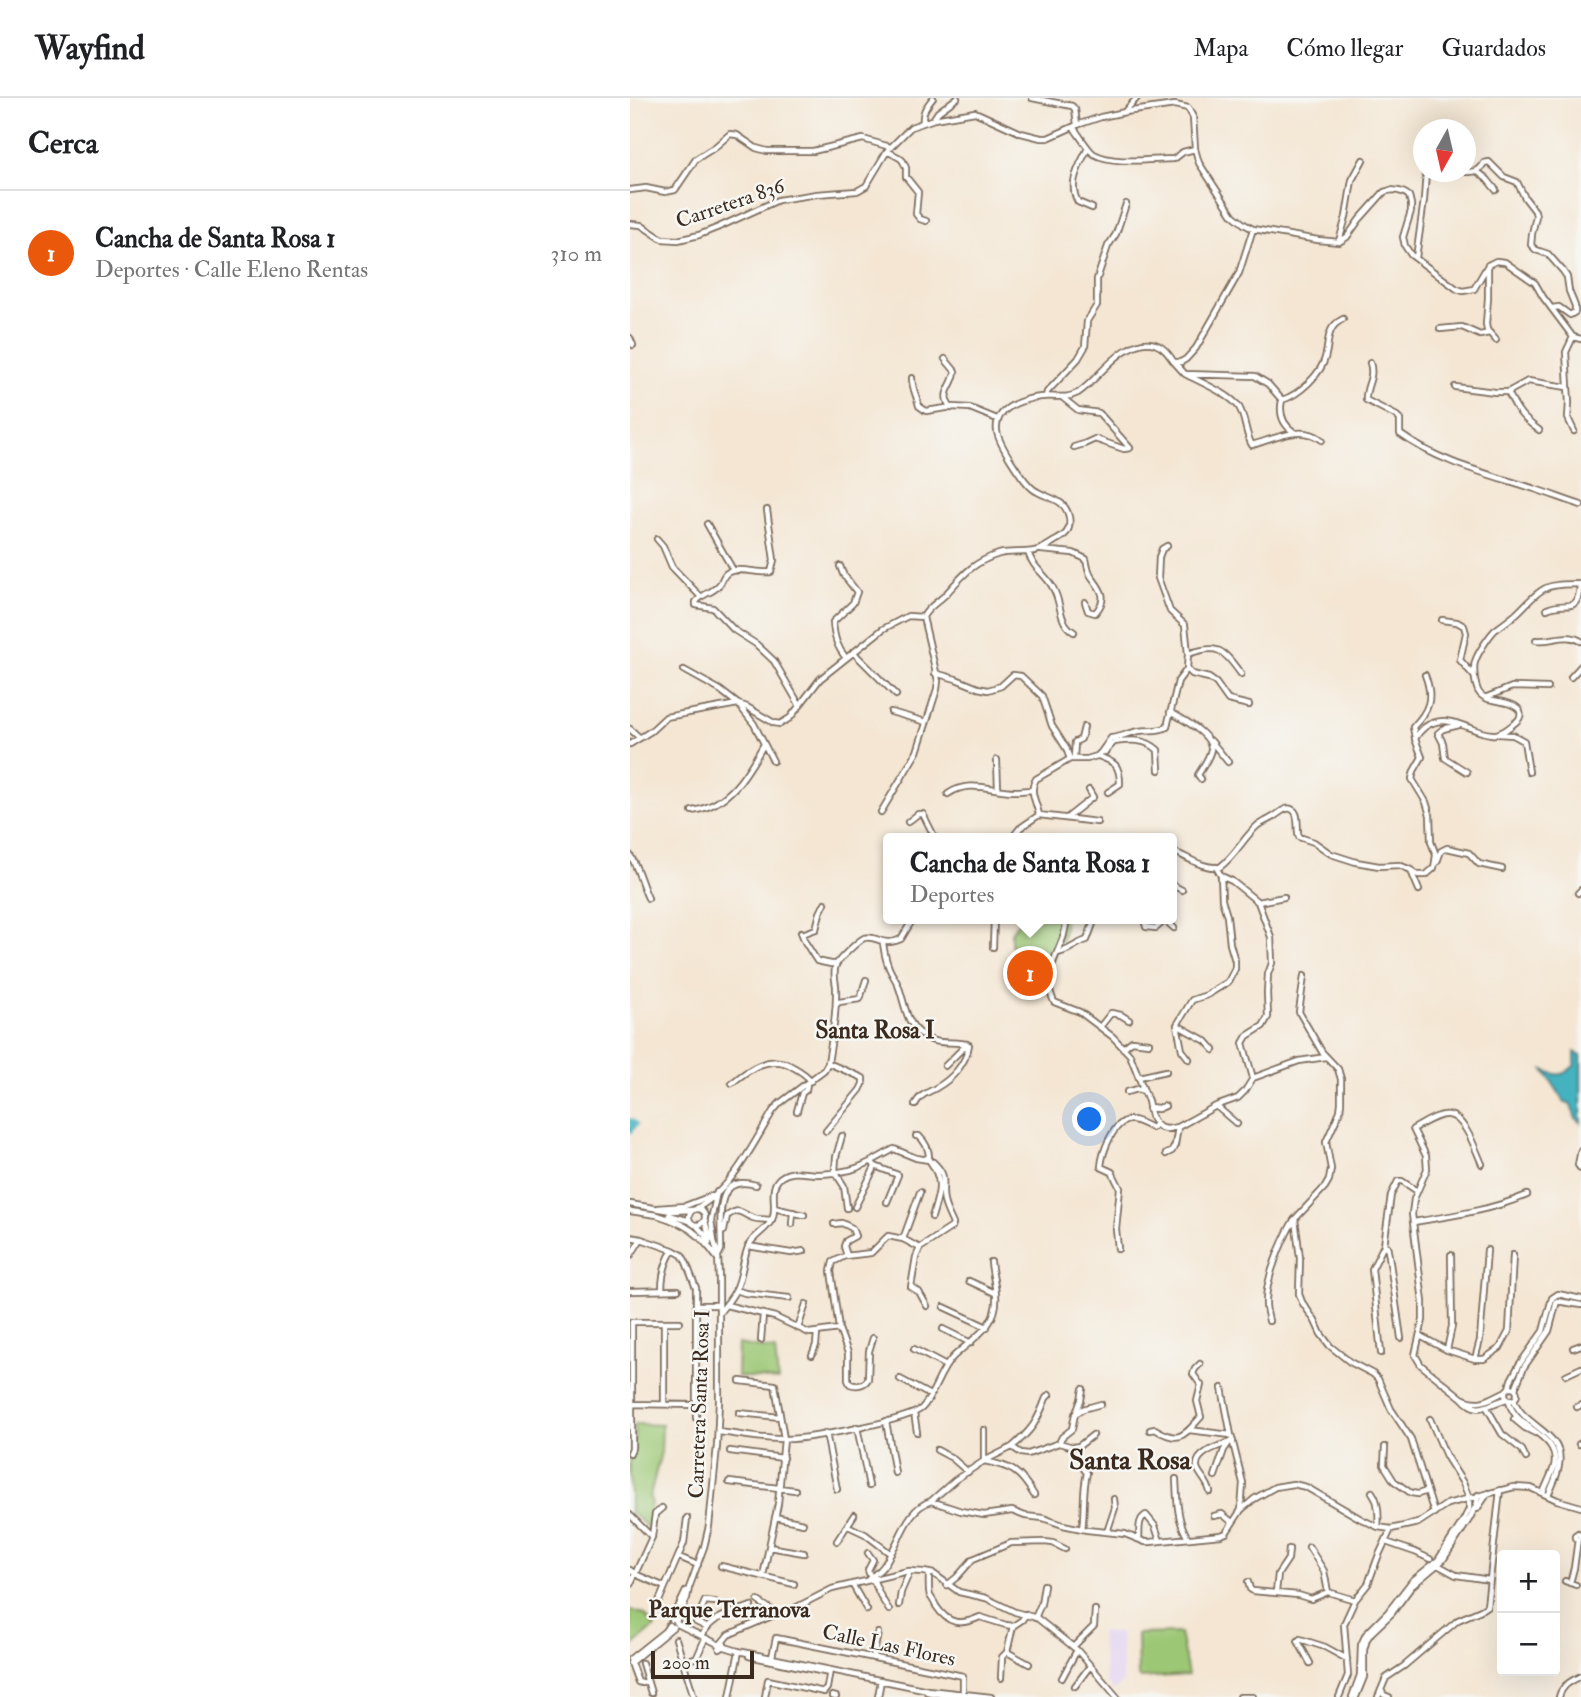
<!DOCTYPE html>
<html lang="es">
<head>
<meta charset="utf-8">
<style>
	body { margin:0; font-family:"IM FELL Double Pica",serif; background:#f2f2f2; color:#202124 }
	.controls { position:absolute; right:21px; bottom:21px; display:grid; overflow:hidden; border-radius:7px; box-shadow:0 7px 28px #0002 }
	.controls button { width:63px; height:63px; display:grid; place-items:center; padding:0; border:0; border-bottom:2px solid #e0e0e0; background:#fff; color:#202124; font:35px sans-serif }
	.compass { position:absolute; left:783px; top:21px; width:63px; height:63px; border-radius:50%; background:#fff; box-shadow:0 7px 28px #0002; rotate:188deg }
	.scale { position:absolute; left:21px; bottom:18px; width:103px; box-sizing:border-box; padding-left:7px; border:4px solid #3b2a1e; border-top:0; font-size:19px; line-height:24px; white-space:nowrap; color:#3b2a1e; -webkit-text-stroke:5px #f6f6f2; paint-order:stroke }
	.you { position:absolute; left:460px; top:1022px; width:24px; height:24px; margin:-18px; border:5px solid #fff; border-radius:50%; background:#1a73e8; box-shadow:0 0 0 10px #1a73e833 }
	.badge { display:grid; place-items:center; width:46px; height:46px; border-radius:50%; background:#ea580c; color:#fff; font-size:23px; font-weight:700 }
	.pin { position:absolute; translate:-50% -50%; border:4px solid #fff; box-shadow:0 2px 7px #0006 }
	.popup { position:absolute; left:253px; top:735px; width:294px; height:91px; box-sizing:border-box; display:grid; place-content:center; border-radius:7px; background:#fff; filter:drop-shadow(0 2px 5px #0005); font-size:23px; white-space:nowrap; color:#757577 }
	.popup b { font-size:26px; color:#202124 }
	.popup::after { content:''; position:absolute; left:50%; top:100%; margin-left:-14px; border:14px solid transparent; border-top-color:#fff }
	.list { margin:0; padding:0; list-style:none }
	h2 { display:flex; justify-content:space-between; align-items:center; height:91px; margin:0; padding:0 28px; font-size:30px }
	h2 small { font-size:23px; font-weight:400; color:#757577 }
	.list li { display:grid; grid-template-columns:46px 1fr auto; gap:21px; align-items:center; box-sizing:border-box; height:126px; padding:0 28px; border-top:2px solid #e0e0e0 }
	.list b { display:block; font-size:26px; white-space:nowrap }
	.list p { margin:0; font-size:23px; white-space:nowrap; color:#757577 }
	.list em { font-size:23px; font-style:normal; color:#757577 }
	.map { position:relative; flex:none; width:951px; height:1599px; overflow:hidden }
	header { display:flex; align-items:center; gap:42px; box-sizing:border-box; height:98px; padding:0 35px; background:#fff; border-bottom:2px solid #e0e0e0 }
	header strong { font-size:33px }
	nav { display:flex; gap:38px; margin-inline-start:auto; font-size:24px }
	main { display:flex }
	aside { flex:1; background:#fff }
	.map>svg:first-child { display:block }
	.built { fill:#e3d3f2 }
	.green { fill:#9cc875; stroke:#6c794a; stroke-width:2 }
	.water { fill:#45b2c0; stroke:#406e6f; stroke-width:2 }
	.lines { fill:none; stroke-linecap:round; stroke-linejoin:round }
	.river { stroke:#45b2c0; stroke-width:6 }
	.minor-casing { stroke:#7c6c5d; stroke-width:8 }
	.minor { stroke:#fff; stroke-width:4.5 }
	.labels { text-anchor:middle; stroke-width:5; stroke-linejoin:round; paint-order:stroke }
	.street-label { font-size:21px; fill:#3b2a1e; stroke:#f6f6f2 }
	.neighbourhood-label { font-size:23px; font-weight:bold; fill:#3b2a1e; stroke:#f6f6f2 }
	.quarter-label { font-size:24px; font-weight:bold; fill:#3b2a1e; stroke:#f6f6f2 }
	.district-label { font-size:28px; font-weight:bold; fill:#3b2a1e; stroke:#f6f6f2 }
</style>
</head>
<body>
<header>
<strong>Wayfind</strong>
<nav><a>Mapa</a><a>Cómo llegar</a><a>Guardados</a></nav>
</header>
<main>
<aside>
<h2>Cerca<small></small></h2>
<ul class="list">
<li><span class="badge">1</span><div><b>Cancha de Santa Rosa 1</b><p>Deportes · Calle Eleno Rentas</p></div><em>310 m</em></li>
</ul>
</aside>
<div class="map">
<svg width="951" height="1599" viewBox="0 0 951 1599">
	<rect width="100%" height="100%" fill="#f6f6f2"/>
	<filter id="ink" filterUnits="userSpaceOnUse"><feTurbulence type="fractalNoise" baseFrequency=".0143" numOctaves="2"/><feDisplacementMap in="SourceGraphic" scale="14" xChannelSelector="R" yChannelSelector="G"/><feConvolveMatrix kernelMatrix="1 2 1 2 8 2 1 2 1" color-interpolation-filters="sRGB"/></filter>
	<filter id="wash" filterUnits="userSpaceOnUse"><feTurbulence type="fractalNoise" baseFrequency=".00686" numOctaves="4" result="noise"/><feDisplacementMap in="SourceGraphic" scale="28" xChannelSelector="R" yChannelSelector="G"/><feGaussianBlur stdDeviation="1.57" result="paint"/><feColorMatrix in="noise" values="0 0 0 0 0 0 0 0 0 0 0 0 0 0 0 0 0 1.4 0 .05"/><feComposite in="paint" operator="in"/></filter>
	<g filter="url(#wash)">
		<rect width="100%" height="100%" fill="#f4e6d3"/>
		<path class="built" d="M470 1534 490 1535 493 1584 484 1593 476 1584Z"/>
		<path class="green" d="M390 821H434C437 843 417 862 417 884L391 885 381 844V835Z
			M108 1246 145 1252 148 1282 107 1278Z
			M5 1326 32 1327 31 1354 19 1401 21 1402 18 1430 0 1413V1363L5 1351Z
			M0 1512 14 1516 25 1529 0 1550Z
			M550 1535 558 1577 510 1580 508 1577 507 1536Z"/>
		<path class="water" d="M945 954 951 958V1015L950 1017 951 1025 946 1021 940 1005 935 1004 914 972C929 979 933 978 945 967Z"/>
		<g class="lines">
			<path class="river" d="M0 1023 5 1026 0 1032"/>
		</g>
	</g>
	<g filter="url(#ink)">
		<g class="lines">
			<g class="minor-casing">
				<path id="minor" d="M402 0 442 8 445 11 447 27
					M496 12 507 0
					M304 20 308 14 327 0
					M293 23C292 13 297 8 303 0
					M443 29C449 36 458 52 464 56 484 67 521 61 544 61L553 54 565 51
					M458 50C450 67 437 85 448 104L462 110
					M257 53 270 60 273 63 276 70V79L288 94 286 116 290 121 296 123
					M828 74C839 74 849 76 854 65L859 64 874 79 887 84 895 100 905 113 906 118 902 136 901 147 906 152 918 156 933 173 937 179 939 193 945 208V214L940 217 929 209 922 210
					M848 74 857 81 866 92
					M0 92 16 90 35 94 45 92 66 61 85 49 100 36 107 37 126 50 137 53H183L233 41 260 49
					M0 126 11 127 32 141 48 142 69 137 89 129 148 102 187 96 227 93 236 88 257 53 281 29 304 21 345 14 391 35 411 40H418L447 27 471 19 495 14 545 7 558 10 563 19 565 51 569 65 603 117 614 126 623 131 688 142 709 144 717 139 729 122 754 94C762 91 772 92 779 98L781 106V113L773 139 775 148 781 157 827 191 833 193 844 191 858 167 866 163 875 164 905 185 913 199 943 239 951 241
					M709 143 716 119 722 82 733 62
					M786 160 794 102 796 74
					M858 169V200L856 226 857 232 866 242
					M810 231 832 229 850 237 859 235
					M943 239 936 254 939 305 938 320 944 333
					M0 240 3 247
					M315 261 325 273C324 289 309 294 321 310
					M545 265 555 276 625 278 638 286 652 302C649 315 652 326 664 334
					M740 265C745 280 735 288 736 302L767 318 770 322V336C810 365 859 376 905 391 920 396 936 402 951 407
					M555 276C570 284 600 296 609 309 616 321 615 336 622 347 644 341 672 326 692 342
					M282 280C282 291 287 298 289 308L296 313 323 309 340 310 367 321
					M825 289 865 294H878L898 283 937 289
					M878 294C887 313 892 320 909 332
					M416 298 417 294 448 261 455 249 457 223 467 207V181L478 148 486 136 496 106
					M433 300 448 312 469 315 500 350 494 351 465 341 454 346 444 349
					M652 302C669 297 691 276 695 260 700 243 695 230 713 221
					M137 412 144 462 141 474C129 476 107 468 97 475 92 478 93 484 88 488 81 496 72 495 66 504V507L83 510 104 532 126 546 144 563 170 608
					M77 426 103 472
					M27 441 33 448 42 469 70 498
					M411 452 443 455 456 461C457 467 458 473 461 478 471 492 479 499 465 515L458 513 455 504
					M398 454C403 471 416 476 423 490 432 505 428 525 444 534
					M210 468 213 476 227 494 223 505 203 524C204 539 207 549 216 560
					M917 511C938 502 948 518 950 486
					M812 522 827 524 834 528 836 535 830 562 844 578
					M906 542C922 544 936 534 951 543
					M223 554 266 597
					M558 556C589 545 593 552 611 576
					M557 571 562 576 579 580 586 585 598 602 619 607
					M54 572 90 592 108 606 117 609 144 625 150 626 160 620 190 581 253 531 278 518 293 519
					M305 575 326 581 348 590 358 592 371 588 383 577 391 578 412 598 422 628 436 650 440 661
					M941 579 951 568
					M857 599 882 589 918 590
					M109 607 124 626 143 663
					M261 614 296 624
					M540 614C551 620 582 636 581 651 580 659 572 670 568 677L571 681
					M829 627 813 631 808 635 813 645 815 660 837 674
					M0 631 10 640
					M868 636 883 637 894 643 899 674
					M785 640 783 629C799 613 804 600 795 577
					M581 643 598 664
					M0 646 21 633 36 619 108 606
					M472 654H475L484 644C500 642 515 640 528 652L529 672
					M468 658C485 664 490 667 490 686L478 694
					M444 660 445 644 451 641 454 629
					M367 662 368 691
					M318 696C339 681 362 693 385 693 391 693 397 692 402 692
					M62 713C99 708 117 676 134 646
					M251 714 287 654 307 591 308 583 293 519C298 509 307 505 315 497 333 477 343 464 369 456 382 452 398 457 411 451 416 449 420 446 425 443 429 441 434 438 437 434 440 429 440 424 439 419 435 399 416 401 403 391 393 383 368 345 367 333 364 310 392 301 411 299 425 297 434 302 448 295 454 291 459 286 464 281 478 267 503 238 525 246 534 249 539 257 544 264H551L556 261 566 250 609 175 623 131
					M409 717 467 724
					M438 719 463 699 459 692
					M278 724 288 716H293L305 740
					M382 740 390 730 409 717C407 705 398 692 406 681L440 661H457L467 658 471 654 481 640C491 639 499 635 509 633 519 631 528 634 537 629L548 583 557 571 558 556 555 527 540 513 528 480 529 459 532 451 537 448
					M542 753C558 759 572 771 590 769 605 758 614 739 628 727 633 724 639 722 643 719 649 716 656 707 663 712 670 716 666 732 669 739L684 744 701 756 726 764 749 768 769 767 781 772 788 777H796L804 770 806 757 801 744 800 717 796 704 782 681 784 673 792 659 785 641C788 635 790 633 795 629 818 613 839 634 862 636 868 637 876 632 881 628 882 627 889 622 889 621 898 605 865 603 858 601 853 599 848 595 847 590 845 585 843 569 845 564 847 556 859 538 865 532 872 527 879 522 886 516 895 508 904 496 914 491 924 485 940 487 951 486
					M0 757C7 767 12 788 18 800
					M807 764 811 753 817 750 839 755 849 766 872 771
					M586 769 591 778 602 783 628 804 641 839 642 865 638 876 637 895 638 919 633 928 617 938 613 945 623 980
					M257 771 258 773
					M781 773 789 792
					M542 787 552 792
					M948 795 951 792
					M628 804 654 799
					M436 821C437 843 420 860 419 882 418 889 421 897 424 904L450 914 483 939 500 957 518 1003 521 1018 526 1026 531 1030 537 1031 548 1029 586 1008 608 1000 615 993 623 980 669 963 696 959
					M514 821 516 829 526 830 535 822 544 830
					M171 834 175 844 187 863 201 866H206
					M172 836 186 831 190 815 195 805
					M253 845C254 852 255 860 258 867 260 874 265 880 268 887 277 910 274 929 301 942 313 947 328 942 339 947 336 966 322 981 306 990 297 995 289 997 285 1007
					M363 849 364 821
					M427 855C438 854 446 845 457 842L464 823 470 821
					M674 878 669 914 692 954 708 971 711 981V1005L710 1013 696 1044 701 1071 699 1082 695 1089 665 1121 670 1160 669 1196 672 1204 685 1223 691 1236 700 1248 720 1264 743 1276 748 1281 761 1311 781 1341 804 1415
					M207 906 209 904 230 901 236 882
					M547 927 552 952 559 961
					M470 929 481 915 491 917 499 922
					M493 950 502 943 519 945
					M584 952 576 943 547 927 562 902 577 897 598 884 605 871V863L600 846 597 818 592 802 591 778
					M315 968 337 946
					M509 979 536 973
					M102 985C119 971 141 955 163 969 170 973 176 976 181 983
					M497 994 507 991 514 993
					M586 1008 607 1026
					M519 1010 528 1011 535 1008 528 1010 520 1009
					M167 1013 172 995 176 992 177 986
					M196 1033 230 992 233 986V980L198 965
					M212 1038 206 1059 205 1074 214 1088 217 1110
					M286 1038H289C295 1044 299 1050 299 1059L295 1061
					M951 1052 948 1067 951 1071
					M536 1056 542 1053 545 1047 548 1029
					M242 1064 245 1068 268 1077 257 1104
					M0 1106 41 1113 62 1112
					M225 1109 245 1069
					M28 1110 55 1108 81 1098
					M67 1110C101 1093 124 1045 143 1013L150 1005 194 972 198 965C202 939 207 914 206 888 205 882 203 873 206 867 209 861 228 843 234 840 246 836 252 850 271 841L283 821
					M144 1110 174 1117
					M59 1119a8 8 0 1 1 16 0a8 8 0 1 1-16 0Z
					M0 1113 27 1117
					M27 1117C56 1126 69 1134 87 1160
					M39 1117 60 1123
					M75 1123 80 1141
					M783 1124C821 1118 862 1112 897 1097
					M162 1126 163 1114
					M204 1126 212 1125 222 1130 225 1138 216 1143 214 1148 217 1158
					M66 1127 75 1137 79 1145
					M91 1134 94 1133 97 1118C111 1108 110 1116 123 1120 129 1122 136 1121 142 1122
					M0 1139 11 1141 43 1152 52 1157 56 1164 66 1190V1320
					M273 1141 290 1094
					M754 1147 757 1148 759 1158 771 1240
					M118 1148 161 1155 174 1153
					M290 1150 286 1159 281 1189 289 1194 297 1208
					M488 1151 486 1131 490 1090 482 1074 471 1069C472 1055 483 1023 500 1022 507 1021 515 1027 522 1030L526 1026
					M89 1156 91 1152C92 1126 81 1074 126 1087
					M1 1157 11 1141
					M339 1183 365 1195
					M32 1192C32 1177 35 1164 43 1152
					M106 1192 115 1195 159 1200
					M0 1193 48 1192
					M67 1207H89
					M96 1207 145 1219 179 1235 209 1231 218 1255V1282L220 1286C226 1288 234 1288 238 1281L239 1253 243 1240
					M314 1209 357 1229
					M89 1215C95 1208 101 1201 105 1193 113 1179 112 1161 119 1147 125 1136 139 1131 143 1119 147 1105 138 1089 151 1079 163 1071 175 1076 188 1076 198 1076 210 1074 220 1072 236 1068 249 1059 264 1051L286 1060 299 1062C315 1084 309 1095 302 1119
					M639 1223C638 1218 636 1212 636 1206 635 1182 652 1142 664 1122
					M2 1224H50
					M168 1230 176 1206
					M209 1231 201 1173 203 1164 215 1158 241 1155 258 1138 273 1141 290 1150 322 1129 323 1126C320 1119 315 1110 314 1103 310 1085 320 1080 303 1064
					M313 1231 341 1245
					M790 1238 817 1252 845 1261H854L870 1250 879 1233 883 1157
					M131 1242 133 1216
					M943 1250 951 1247
					M284 1251 316 1268
					M817 1252 822 1228 821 1157
					M751 1255 742 1171 754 1147 761 1097 768 1083H772L787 1093
					M182 1257 186 1247 187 1235
					M845 1261 850 1242 857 1152
					M936 1277 951 1270
					M270 1281 300 1297
					M110 1283 145 1287 154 1341 148 1406 133 1478
					M875 1296a6 6 0 1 1 12 0a6 6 0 1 1-12 0Z
					M592 1290 601 1337 613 1385 611 1412
					M879 1290 881 1282 889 1267 913 1233 922 1200 928 1196 951 1201
					M885 1291 894 1269 919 1233 927 1203 951 1207
					M876 1293C859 1301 851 1309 832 1300 848 1319 859 1305 877 1301
					M832 1300 791 1267 785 1257 793 1222V1204L782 1116 784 1101 797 1071 796 1058 783 1031C793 1026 808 1015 819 1017 835 1019 846 1053 852 1066
					M879 1302C882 1331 932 1335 924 1369 921 1378 916 1387 913 1395
					M884 1302C893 1329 935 1334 929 1367 928 1377 922 1388 918 1398
					M1 1306 66 1307
					M34 1306V1224
					M856 1308 872 1336 892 1352 896 1360
					M947 1309 951 1307
					M109 1315 150 1319
					M284 1315 287 1334
					M446 1315 451 1302 453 1291
					M884 1321 895 1330 905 1335
					M256 1323 265 1375
					M227 1329 239 1388
					M354 1332V1363L382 1349 391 1355 398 1356 429 1345 443 1349 449 1348 463 1337
					M520 1332 525 1331C550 1346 553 1338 571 1319L567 1303 571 1287 563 1276 565 1271 570 1266
					M559 1332 601 1337
					M88 1334C110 1336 134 1342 157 1341 178 1341 280 1322 292 1310 304 1298 309 1273 323 1259 342 1240 369 1229 366 1196 365 1185 362 1175 361 1164
					M196 1335 207 1391
					M429 1345 432 1339 442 1331 445 1316 453 1311 471 1306
					M949 1346 951 1345
					M382 1349C402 1332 407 1324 416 1300L419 1297
					M755 1349 754 1367 764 1383 781 1395 788 1396 797 1393
					M307 1352 322 1360 338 1374
					M100 1353 153 1360
					M0 1355 2 1350V1224
					M585 1378 594 1352 599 1345
					M546 1381C547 1402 547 1423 558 1440
					M99 1384 165 1392
					M580 1394C578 1383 568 1376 567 1369 565 1354 592 1347 603 1343
					M742 1394C749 1403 749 1418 748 1429
					M301 1403 325 1382 354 1363C381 1368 390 1373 404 1397
					M847 1411 858 1395
					M0 1417 22 1439
					M584 1418 592 1416 602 1424
					M145 1419 173 1425
					M218 1428 235 1436 261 1456
					M452 1431C455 1413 452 1394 457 1375L454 1371
					M477 1434 485 1410 484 1401
					M509 1441C510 1433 507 1422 516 1417L525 1428 530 1443
					M948 1441 945 1440V1437L948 1435 951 1438
					M207 1443 224 1417
					M756 1444 785 1454 800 1461
					M139 1449 174 1455
					M679 1449 694 1473 698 1494
					M238 1455 243 1462 238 1472 240 1478
					M49 1459 68 1467
					M806 1466 826 1477 860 1482
					M91 1468 164 1486
					M0 1472 5 1476 35 1489
					M299 1475C299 1482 298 1491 300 1498 301 1499 306 1507 306 1508 318 1526 330 1528 350 1519L376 1527 383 1528 392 1522 396 1516
					M243 1481 251 1499 259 1512
					M238 1482C240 1479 243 1478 246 1475 252 1472 257 1463 260 1457 272 1438 277 1411 301 1403L331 1413 354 1417 382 1413 395 1418 413 1420 433 1427 457 1432 495 1436 515 1444H520L591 1437 596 1435 611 1412 624 1401 645 1389 663 1386 676 1389 731 1421 748 1429 761 1431 788 1425 817 1406 884 1389 901 1390 927 1402 951 1409
					M935 1483 946 1487
					M618 1484 620 1491 623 1493 668 1497 681 1501 698 1494 725 1502
					M940 1485 944 1470 948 1441
					M222 1486 237 1512
					M0 1487 22 1439 25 1416 32 1410
					M317 1487 327 1479 343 1461 381 1445 415 1444 423 1445 435 1451
					M646 1494 648 1476 658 1461 659 1451
					M128 1503 148 1516
					M269 1507 271 1494 280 1473
					M26 1510 54 1445 57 1420
					M405 1520 411 1506 414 1487
					M42 1522 56 1493
					M46 1524 57 1500 59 1490 74 1449 79 1428 87 1348 89 1303V1182L88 1157 84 1143 81 1122 87 1094
					M47 1526 90 1547 98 1537 144 1517 155 1515 202 1491 278 1473 294 1474 304 1476 329 1494 356 1500 385 1514 407 1520 447 1552 487 1599
					M76 1529 66 1524 75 1503 85 1504
					M72 1538C81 1518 101 1516 121 1508
					M46 1541 64 1599
					M94 1546 92 1548 108 1553 298 1592 361 1599
					M91 1547 93 1549 90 1551 89 1549Z
					M443 1549 464 1528 465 1512
					M377 1554 399 1566
					M119 1558 199 1575
					M142 1559 146 1540 333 1578V1595
					M243 1560 248 1535
					M0 1561 35 1533 39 1527
					M53 1564 67 1559 74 1543
					M0 1565 43 1529
					M1 1565 8 1584 12 1585 17 1583
					M12 1565 21 1595
					M680 1565 668 1543 670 1541 695 1549 717 1561
					M371 1580 372 1559 377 1554 383 1528
					M432 1580 447 1552
					M445 1588 460 1568
					M751 1592 754 1597 759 1599
					M297 1594 318 1598H337
					M202 1598 206 1599
					M100 1599 109 1553
					M135 1599 138 1582 194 1594 197 1590 200 1572
					M248 1599 251 1582
					M610 1599H623
					M709 1599 718 1577 714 1526 725 1502 738 1486 748 1459 761 1431
					M722 1599 730 1577 731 1547 736 1536 758 1514 782 1483 808 1462 833 1423 839 1411V1400L833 1385 816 1358 800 1321
					M726 1599 734 1579V1552L737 1541 742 1534 762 1515 782 1488 813 1462 840 1420 847 1405 848 1397
					M748 1599 756 1580 774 1568 828 1522 851 1512 857 1508 870 1392
					M929 1599C932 1587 941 1583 951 1578"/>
			</g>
			<use href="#minor" class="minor"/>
		</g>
	</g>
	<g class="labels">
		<g class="street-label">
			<text transform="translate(100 105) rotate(-19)" y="7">Carretera 836</text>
			<text transform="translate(69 1306) rotate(-88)" y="7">Carretera Santa Rosa I</text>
			<text transform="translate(259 1547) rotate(12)" y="7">Calle Las Flores</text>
		</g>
		<g class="neighbourhood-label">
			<text x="99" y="1519">Parque Terranova</text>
		</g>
		<g class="quarter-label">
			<text x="245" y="940">Santa Rosa I</text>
		</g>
		<g class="district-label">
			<text x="500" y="1371">Santa Rosa</text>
		</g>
	</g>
</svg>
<div class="controls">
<button>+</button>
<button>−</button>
</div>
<svg class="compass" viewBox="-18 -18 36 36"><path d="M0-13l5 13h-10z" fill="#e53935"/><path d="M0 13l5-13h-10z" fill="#757577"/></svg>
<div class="scale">200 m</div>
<div class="you"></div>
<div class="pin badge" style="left:400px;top:875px">1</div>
<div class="popup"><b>Cancha de Santa Rosa 1</b>Deportes</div>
</div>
</main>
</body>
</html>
